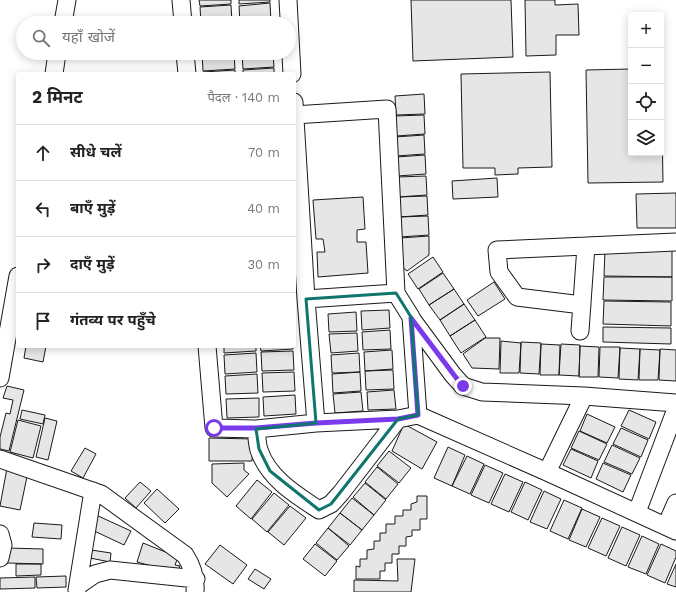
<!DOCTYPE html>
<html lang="hi">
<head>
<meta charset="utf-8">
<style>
	body { margin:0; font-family:"Work Sans","Noto Sans Devanagari",sans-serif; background:#f2f2f2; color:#222 }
	.controls { position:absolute; right:12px; top:12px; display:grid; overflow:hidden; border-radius:4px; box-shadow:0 2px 10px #0003 }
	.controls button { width:36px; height:36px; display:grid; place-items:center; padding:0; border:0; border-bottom:1px solid #e0e0e0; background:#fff; color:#222; font:20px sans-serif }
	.stop { position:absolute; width:12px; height:12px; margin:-9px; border:3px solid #7c3aed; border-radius:50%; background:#fff }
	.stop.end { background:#7c3aed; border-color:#fff; box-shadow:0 1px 4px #0008 }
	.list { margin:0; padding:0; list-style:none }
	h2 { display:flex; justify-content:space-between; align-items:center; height:52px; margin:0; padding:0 16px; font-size:17px }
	h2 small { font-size:13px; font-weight:400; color:#767676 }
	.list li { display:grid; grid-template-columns:26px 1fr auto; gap:12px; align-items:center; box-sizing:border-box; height:56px; padding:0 16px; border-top:1px solid #e0e0e0 }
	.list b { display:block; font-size:15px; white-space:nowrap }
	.list em { font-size:13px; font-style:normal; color:#767676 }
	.icon { flex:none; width:22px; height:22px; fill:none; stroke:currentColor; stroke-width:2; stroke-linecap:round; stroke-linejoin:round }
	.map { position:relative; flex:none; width:676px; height:592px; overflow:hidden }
	.search { position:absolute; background:#fff; box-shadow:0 2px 10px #0003; left:16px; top:16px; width:280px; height:44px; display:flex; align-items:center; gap:10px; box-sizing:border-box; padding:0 14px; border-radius:22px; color:#767676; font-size:15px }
	.panel { position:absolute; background:#fff; box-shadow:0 2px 10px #0003; left:16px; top:72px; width:280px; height:276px; border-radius:4px }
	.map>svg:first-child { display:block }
	.building { fill:#e6e6e6; stroke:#1a1a1a }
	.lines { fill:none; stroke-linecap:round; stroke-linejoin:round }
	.street-casing { stroke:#1a1a1a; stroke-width:19 }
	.street { stroke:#fff; stroke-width:17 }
	.route { stroke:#7c3aed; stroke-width:5 }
	.marked { fill:none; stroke:#0f766e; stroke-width:3; stroke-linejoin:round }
</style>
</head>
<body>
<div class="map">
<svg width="676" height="592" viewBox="0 0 676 592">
	<rect width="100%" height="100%" fill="#fff"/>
	<path class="building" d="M199 0H231V4L200 6Z
		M239 0H270V2L239 4Z
		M411 0H511L513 57 413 61Z
		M525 0H555V5L578 4 579 35H556V55L526 56Z
		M270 3 271 23H240L239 6Z
		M231 5 232 23H201L200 7Z
		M202 53H234L235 69 203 71Z
		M242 53H273L274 67 243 69Z
		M274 68V74H243V70Z
		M631 69V153H661V69L663 182 588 183 586 70Z
		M235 70V74H204L203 72Z
		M550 72 552 167 518 168V174L495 175V168H463L461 74Z
		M424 94 425 114 396 115 395 96Z
		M424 115 425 134 396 136 395 116Z
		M424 135 425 154 396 156 395 137Z
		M425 155 426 174 397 176 396 157Z
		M426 176 427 195 398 197 397 177Z
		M497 178 498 197 453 199 452 181Z
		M676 193V228H637L636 194Z
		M427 196 428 215 399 217 398 197Z
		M363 197 365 229 357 230V242H366L368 273 318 277 317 252H325L323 239H316L313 200Z
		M428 216 429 235 400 237 399 217Z
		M429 236V255L407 271 401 266 400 238Z
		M605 250H672V277L604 276Z
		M433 257 443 272 418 289 408 274Z
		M443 273 454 289 429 305 419 289Z
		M604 277H672V301L603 300Z
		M494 282 505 299 478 316 467 300Z
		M454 289 464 304 440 320 429 305Z
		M604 301 671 302V326L603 324Z
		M464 304 475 320 450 336 440 320Z
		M389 310 390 328 362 330 361 311Z
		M356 312 357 331 329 332 328 314Z
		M475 320 486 337 461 353 450 336Z
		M603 327 671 328V344L603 342Z
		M390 330 391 349 363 350 362 332Z
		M357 333 358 351 331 353 329 334Z
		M485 338H500L499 369 472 368 463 354Z
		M501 341 521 343 519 373H500Z
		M521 342 541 343 539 374 520 373Z
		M541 344 560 345 559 375H540Z
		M561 344 580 345 579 376 559 375Z
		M26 346H46L43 362 24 358Z
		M224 346H256V351L224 353Z
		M260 346H293V349L261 351Z
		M580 346 599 347 598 377H579Z
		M600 347H620L618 378 599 377Z
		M620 348 640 349 638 380 619 379Z
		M640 349 660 350 658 380H639Z
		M660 349 676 350V381L659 380Z
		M392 350 393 369 365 371 364 352Z
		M293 351 294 370 262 371 261 352Z
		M256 353 257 372 225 374 224 355Z
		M359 353 360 372 332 373 331 355Z
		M393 370 394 389 366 390 365 371Z
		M294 372 295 391 263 392 262 373Z
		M360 372 361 391 333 393 332 374Z
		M257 374 258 393 226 394 225 376Z
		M7 386 24 390 9 451 0 449V437L6 413 10 414 13 400 3 398Z
		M394 390 396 409 368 410 367 392Z
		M361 392 363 411 335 413 333 394Z
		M295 395 296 414 264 416 263 397Z
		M259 398V417L227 418 226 399Z
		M22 410 45 415 43 424 20 419Z
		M629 410 656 422 649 439 621 426Z
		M587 414 615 427 607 443 580 431Z
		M45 418 57 421 48 460 36 457Z
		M18 420 41 426 33 458 10 452Z
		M404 424 437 442 422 469 392 451Z
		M621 428 648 440 641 457 613 444Z
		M579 431 607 444 599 460 571 448Z
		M209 438 253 439 252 461H209Z
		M612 445 640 458 632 474 604 462Z
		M448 447 465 455 452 486 434 478Z
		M85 448 96 454 83 478 71 471Z
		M571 449 598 461 591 478 563 465Z
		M389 451 411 468 399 483 377 466Z
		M467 456 484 464 470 494 452 486Z
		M244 463V470L249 474 227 497 212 483V464Z
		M603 463 631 475 623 492 596 479Z
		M485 465 503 473 489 503 471 495Z
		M377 467 398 484 386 499 365 482Z
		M7 468 28 472 20 510 0 506Z
		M505 474 523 482 509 512 491 504Z
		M257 480 272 492 251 519 236 506Z
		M140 482 151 491 136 508 125 498Z
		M525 482 542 490 528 520 511 512Z
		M365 483 386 500 374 515 353 497Z
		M157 489 179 509 165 523 144 503Z
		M544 491 561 499 547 529 530 522Z
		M274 493 289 505 267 532 252 519Z
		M417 496H427V519H420V530H412V536L406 537V546H399V554H392V563H385V571H380V579H356V566L360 567V559H367V550L374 549V541H380V533H386V524H395V516H403V510H411V504L417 502Z
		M352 498 374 515 362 530 340 513Z
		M564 500 582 508 568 539 550 531Z
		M290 506 306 518 284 545 268 532Z
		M582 509 600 517 586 547 569 540Z
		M340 513 362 530 350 545 328 528Z
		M96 515 131 531 124 545 90 529Z
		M602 518 620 526 606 556 588 548Z
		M34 523 62 525 61 539 32 537Z
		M622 527 640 535 626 566 608 558Z
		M328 528 349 546 337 560 316 543Z
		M642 536 659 544 646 574 628 567Z
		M143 543 178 557 175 565 180 566 177 573 137 562Z
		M315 544 337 561 325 576 303 559Z
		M661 544 676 551V557L665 583 647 575Z
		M220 545 247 565 233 584 205 564Z
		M7 548 43 549V564L7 563Z
		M91 550 111 553 110 562 90 558Z
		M397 559H415L411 592H354V580L398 581Z
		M16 564H41V575L16 576Z
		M676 564V587L667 584Z
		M255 569 271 579 264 589 248 579Z
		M66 576V587L37 588 36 577Z
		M35 577V588L0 589V578Z"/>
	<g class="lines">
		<g class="street-casing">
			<path id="street" d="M181 0 183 23
				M288 0 292 74
				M63 23 67 0
				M185 53 187 74
				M54 74 57 53
				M294 102 306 299 316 423
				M294 115 387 109 396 293 411 317 418 415 547 472 676 531
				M306 299 396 293
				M582 305 517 297 499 272 497 250 676 242
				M411 318 453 375 463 386 482 392 584 396 676 403
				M580 331 586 246
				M207 346 214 428 256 429 316 423 398 419 418 415
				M0 378 18 276
				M256 429C257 435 257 444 259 450 268 478 296 495 319 510L331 504 341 493 398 419
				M0 459 101 494 185 555C193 567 196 578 195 592
				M547 472 584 396
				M637 512 676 409
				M666 526 676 503
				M0 534 3 545 0 558
				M79 585 95 574 110 570 196 579
				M77 590 93 491"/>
		</g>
		<use href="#street" class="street"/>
	</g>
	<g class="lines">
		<path class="route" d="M214 428H256L316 423 398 419 418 415 411 318 454 375 463 386"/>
	</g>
	<path class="marked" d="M396 293 411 317 418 415 398 419 331 504 319 510 270 471 259 449 256 429 316 423 306 299Z"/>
</svg>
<div class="controls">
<button>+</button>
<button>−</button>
<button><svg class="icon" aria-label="locate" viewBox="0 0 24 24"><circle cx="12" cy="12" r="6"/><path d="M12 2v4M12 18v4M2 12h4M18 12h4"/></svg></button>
<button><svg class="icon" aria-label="layers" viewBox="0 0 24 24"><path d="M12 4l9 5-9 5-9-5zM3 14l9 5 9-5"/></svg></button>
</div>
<div class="stop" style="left:214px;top:428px"></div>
<div class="stop end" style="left:463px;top:386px"></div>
<div class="search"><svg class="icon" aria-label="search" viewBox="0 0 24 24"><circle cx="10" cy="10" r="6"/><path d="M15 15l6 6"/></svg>यहाँ खोजें</div>
<section class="panel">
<h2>2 मिनट<small>पैदल · 140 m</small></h2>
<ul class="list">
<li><svg class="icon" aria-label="ahead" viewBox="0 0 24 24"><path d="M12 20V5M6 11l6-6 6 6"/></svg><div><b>सीधे चलें</b></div><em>70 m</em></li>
<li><svg class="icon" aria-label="left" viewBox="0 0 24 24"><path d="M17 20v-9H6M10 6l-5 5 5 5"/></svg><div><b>बाएँ मुड़ें</b></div><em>40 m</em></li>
<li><svg class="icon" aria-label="right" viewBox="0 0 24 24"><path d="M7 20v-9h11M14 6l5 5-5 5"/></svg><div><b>दाएँ मुड़ें</b></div><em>30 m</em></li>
<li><svg class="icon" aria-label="arrive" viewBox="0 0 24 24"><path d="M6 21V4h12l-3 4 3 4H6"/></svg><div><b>गंतव्य पर पहुँचे</b></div></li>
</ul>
</section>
</div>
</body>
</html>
